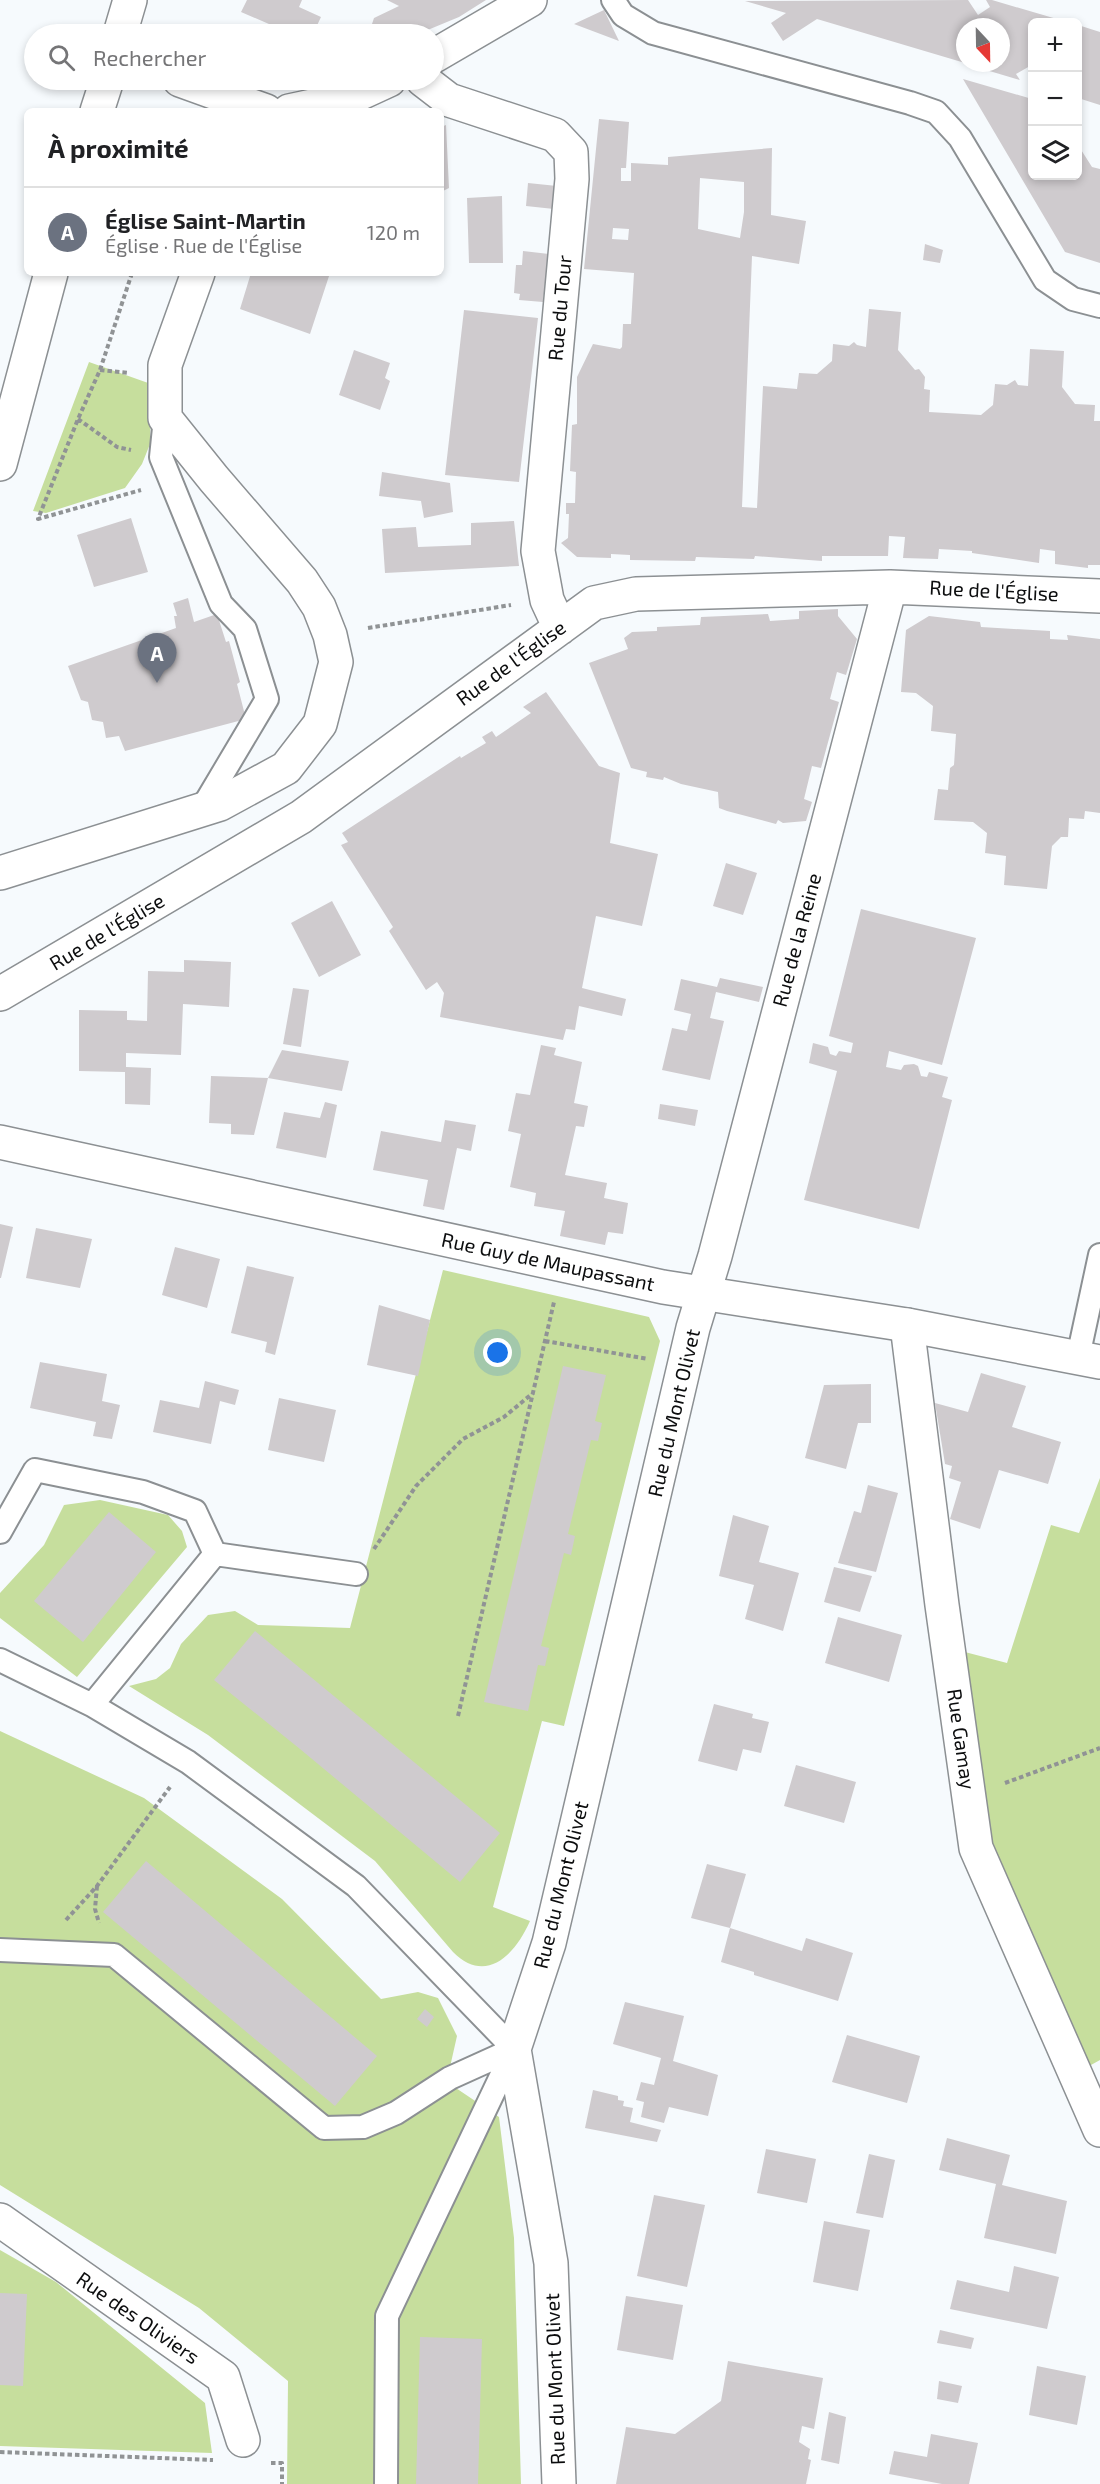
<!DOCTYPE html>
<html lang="fr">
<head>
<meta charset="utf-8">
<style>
	body { margin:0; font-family:"Exo 2",sans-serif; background:#f2f2f2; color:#202124 }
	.controls { position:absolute; right:18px; top:18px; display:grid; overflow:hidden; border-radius:9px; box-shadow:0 3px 9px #0003 }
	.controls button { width:54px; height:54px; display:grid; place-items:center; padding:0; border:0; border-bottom:2px solid #e0e0e0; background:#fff; color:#202124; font:30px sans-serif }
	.compass { position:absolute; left:956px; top:18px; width:54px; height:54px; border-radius:50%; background:#fff; box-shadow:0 3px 9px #0003; rotate:158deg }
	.you { position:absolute; left:498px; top:1353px; width:21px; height:21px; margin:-15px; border:4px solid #fff; border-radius:50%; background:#1a73e8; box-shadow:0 0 0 9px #1a73e833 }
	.badge { display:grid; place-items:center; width:39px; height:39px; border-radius:50%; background:#ea580c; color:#fff; font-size:20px; font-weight:700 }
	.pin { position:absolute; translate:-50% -50px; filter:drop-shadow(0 2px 3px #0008) }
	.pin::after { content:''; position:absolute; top:32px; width:21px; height:18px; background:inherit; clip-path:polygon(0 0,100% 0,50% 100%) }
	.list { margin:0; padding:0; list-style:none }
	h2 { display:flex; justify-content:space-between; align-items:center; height:78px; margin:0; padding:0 24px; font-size:26px }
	h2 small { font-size:20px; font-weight:400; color:#757577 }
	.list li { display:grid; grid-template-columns:39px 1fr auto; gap:18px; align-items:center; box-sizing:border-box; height:90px; padding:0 24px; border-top:2px solid #e0e0e0 }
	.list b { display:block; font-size:22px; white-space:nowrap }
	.list p { margin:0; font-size:20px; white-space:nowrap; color:#757577 }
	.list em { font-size:20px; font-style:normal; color:#757577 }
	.icon { flex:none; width:33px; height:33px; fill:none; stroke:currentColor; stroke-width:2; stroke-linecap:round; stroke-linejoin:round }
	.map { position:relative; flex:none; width:1100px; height:2484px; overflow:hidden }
	.search { position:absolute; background:#fff; box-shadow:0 3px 9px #0003; left:24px; top:24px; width:420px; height:66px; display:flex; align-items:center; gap:15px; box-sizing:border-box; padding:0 21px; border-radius:33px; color:#757577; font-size:22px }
	.panel { position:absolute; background:#fff; box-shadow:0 3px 9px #0003; left:24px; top:108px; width:420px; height:168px; border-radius:9px }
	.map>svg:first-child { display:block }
	.green { fill:#c6de9d }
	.building { fill:#cfcbce; fill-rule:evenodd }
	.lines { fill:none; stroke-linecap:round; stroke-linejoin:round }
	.service-casing { stroke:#8c9093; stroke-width:26 }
	.minor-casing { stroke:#8c9093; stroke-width:36 }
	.secondary-casing { stroke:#8c9093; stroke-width:36 }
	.path { stroke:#909395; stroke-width:4; stroke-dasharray:4.5 3; stroke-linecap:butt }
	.service { stroke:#fff; stroke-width:22 }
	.minor { stroke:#fff; stroke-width:33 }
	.secondary { stroke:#fff; stroke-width:33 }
	.labels { text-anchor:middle; stroke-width:4.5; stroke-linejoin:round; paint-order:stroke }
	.street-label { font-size:20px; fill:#0c0d0e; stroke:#fff }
</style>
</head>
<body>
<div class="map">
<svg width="1100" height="2484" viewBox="0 0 1100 2484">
	<rect width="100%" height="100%" fill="#f6fafd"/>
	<path class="green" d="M89 362 151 384 150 444 142 464 125 488 46 513 33 511Z
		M443 1270 649 1317 660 1341 564 1726 542 1721 493 1907 530 1921C515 1955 486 1985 453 1952L375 1861 208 1735 129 1686 156 1679 170 1668 181 1644 208 1615 235 1611 258 1625 350 1628Z
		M1100 1478V2060L1091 2065 1083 2063 993 1849 961 1651 1007 1663 1051 1525 1079 1533Z
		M100 1500 168 1515 182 1531 187 1547 77 1677 0 1618V1593L44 1545 64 1505Z
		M0 1731 144 1798 282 1899 381 1999 418 1992 438 1998 457 2036 450 2067 438 2076 499 2117 514 2238 521 2484H287L288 2381 199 2308 0 2185Z
		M0 2250 56 2282 205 2403 212 2453 0 2446Z"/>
	<path class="building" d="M247 0H302L299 7 321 17 313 34H292L241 12Z
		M387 0H486L459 17 418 34H374L371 27 374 18 399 6Z
		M968 0 978 15 990 7 986 0H992L1067 22H1032V70L1030 66 1016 74 1020 80 966 64 1001 63V27H965V63L817 19 783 41 771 23 786 13 745 1Z
		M604 10 619 41 574 24Z
		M1078 25 1100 32V105L1078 98Z
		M963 79 1032 99V176H1078V145L1092 167 1100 169V263L1065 252Z
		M599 119 629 122 626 168H621V181H631V163L668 165V157L772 148 771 215 806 221 799 264 752 256 742 507 757 508 763 386 797 389 799 373 817 374 832 361 833 344 849 346 854 342 857 345 866 347 869 309 901 312 898 350 915 370 919 369 925 377 924 389 930 390 929 412 981 415 993 405 995 384 1007 385 1015 380 1018 385 1028 386 1030 349 1064 351 1062 387 1075 404 1095 405 1094 421H1100V565H1088V568L1055 564V551L1040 549 1039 563 972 553V551L939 549 938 559 903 558 905 537 889 536 888 556H822V561L755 556 754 559 696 557 695 561 630 560V555L611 554V558L577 557 561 543 568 538 569 514H566V503H575L576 472 570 471 572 425 577 424V377L593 344 620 349 622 347 623 324H631L634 273 584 269ZM700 178 744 182V212L740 238 698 229ZM613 228 629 229 628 240 612 239Z
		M446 125 449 188 441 192V127Z
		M528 183 557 186 554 209 526 206Z
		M502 196 503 263H469L467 198Z
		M925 244 943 250 940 263 923 260Z
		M523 251 549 254 543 302 519 300 520 294 514 293 516 265H522Z
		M251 273H330L310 334 240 309Z
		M464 310 538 318 519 482 445 475Z
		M354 350 390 363 385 378 390 381 380 410 339 395Z
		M382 472 450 483 453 512 424 518 421 501 379 496Z
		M131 518 148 572 94 587 77 535Z
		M514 521 519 566 385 573 382 529 416 527 418 547 471 545V523Z
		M188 598 194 622 217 614 226 642 229 641 240 682 237 684 246 719 125 751 119 736 106 738 103 722 92 720 88 702 81 700 68 666 176 628 174 616H177L173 603Z
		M838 609V616L857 639 846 675 837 672 830 699 839 702 821 768 812 766 804 799 812 802 806 821 783 823 778 820 776 824 727 811 719 808 718 792 681 784 664 777 663 780 646 777 647 772 631 768 589 663 628 649 624 638 632 632 657 631V627L700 625 701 617 768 614 770 621 799 619V611Z
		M929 616 980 622 981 627 1050 631V639L1068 640 1067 635 1100 639V813L1085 811 1084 819 1069 818 1068 837H1061L1052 846 1047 889 1004 885 1006 856 985 853 987 833 973 822 934 820 938 789 948 790 950 768 954 765 956 734 931 731 933 706 916 693 901 692 906 630Z
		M546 692 599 766 620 773 610 843 658 854 642 926 596 916 582 988 626 999 622 1016 579 1006 575 1030 566 1029 563 1040 440 1017 444 993 437 982 426 990 389 931 393 927 341 845 348 842 342 833 460 756 461 758 486 743 482 737 492 731 496 737 531 713 523 707Z
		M726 863 757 873 743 915 713 906Z
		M332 901 361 955 319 977 291 923Z
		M861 909 976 938 942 1065 889 1051 886 1067 901 1070 904 1065 914 1064 918 1066 921 1076 927 1077 929 1072 948 1077 942 1097 952 1100 919 1229 804 1200 837 1071 809 1063 813 1043 828 1047 830 1054 836 1056 839 1051 851 1053 853 1043 829 1036Z
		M184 960 231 962 229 1007 183 1004 181 1055 126 1053V1067L151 1068 150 1105 125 1104V1072L79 1071V1010L127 1011V1020L147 1021 148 971 184 972Z
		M720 978 763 987 759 1002 716 992 710 1018 724 1021 710 1080 662 1070 672 1028 687 1031 691 1014 674 1010 681 979 717 987Z
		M293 988 309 990 301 1047 283 1044Z
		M541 1045 556 1048 554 1055 582 1062 574 1103 588 1106 584 1127 576 1126 565 1175 607 1183 604 1198 628 1203 623 1234 608 1232 605 1245 560 1236 565 1211 534 1206 536 1193 510 1187 521 1134 508 1131 516 1093 530 1095Z
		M282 1050 349 1061 342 1091 268 1078 254 1135 231 1134V1124L209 1123 211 1076 268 1078Z
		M325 1102 337 1105 326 1158 276 1148 284 1112 320 1118Z
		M660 1104 698 1110 695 1126 658 1119Z
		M445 1120 476 1125 471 1151 457 1148 444 1210 423 1206 428 1180 373 1170 381 1131 441 1142Z
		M0 1224 13 1227 1 1278H0Z
		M36 1228 92 1239 80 1288 26 1278Z
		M175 1247 220 1259 207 1308 162 1295Z
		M247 1266 294 1277 275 1355 265 1352 267 1342 231 1333Z
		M379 1305 430 1320 418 1376 367 1365Z
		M40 1362 107 1374 102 1401 120 1405 112 1439 93 1436 96 1422 30 1408Z
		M563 1366 606 1375 595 1421 602 1423 598 1441 591 1440 568 1534 575 1536 571 1555 564 1553 541 1646 549 1648 545 1666 538 1665 528 1711 484 1702Z
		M981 1373 1026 1386 1012 1427 1061 1442 1048 1484 999 1470 980 1529 950 1519 961 1482 949 1478 952 1466 945 1464 935 1403 968 1412Z
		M205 1381 239 1390 235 1405 220 1401 211 1444 153 1432 160 1400 199 1408Z
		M871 1384V1423H858L846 1469 805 1458 824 1385Z
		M279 1398 336 1410 324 1462 268 1450Z
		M868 1485 898 1493 876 1572 838 1563 854 1511 861 1513Z
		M109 1512 156 1552 83 1642 34 1601Z
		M733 1515 769 1526 759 1562 799 1573 783 1631 745 1619 754 1585 719 1576Z
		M834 1567 872 1576 860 1612 824 1602Z
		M838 1617 902 1635 889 1682 825 1663Z
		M255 1631 500 1833 460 1882 300 1749 214 1680Z
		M714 1704 753 1714 752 1718 769 1722 761 1753 743 1749 737 1771 698 1761Z
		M796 1765 856 1782 844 1823 784 1806Z
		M146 1861 377 2056 335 2106 103 1912Z
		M707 1864 746 1874 730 1928 691 1918Z
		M730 1928 802 1951 806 1938 853 1953 838 2001 754 1975V1972L721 1962Z
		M625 2002 684 2016 673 2061 718 2075 708 2116 669 2107 664 2123 641 2117 644 2102 636 2100 641 2082 654 2085 661 2058 613 2044Z
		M425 2009 434 2017 427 2027 417 2019Z
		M847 2035 920 2056 907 2103 832 2082Z
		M593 2090 618 2096V2100L624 2101 623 2106 633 2108 630 2122 661 2130 657 2142 585 2128Z
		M947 2138 1010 2155 1002 2185 1067 2201 1056 2254 984 2238 996 2184 939 2170Z
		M766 2149 816 2159 807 2203 757 2193Z
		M869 2154 895 2160 883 2218 856 2213Z
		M654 2195 705 2205 687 2287 637 2276Z
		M824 2221 870 2230 858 2291 813 2282Z
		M1014 2266 1059 2277 1047 2329 950 2309 957 2280 1009 2292Z
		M0 2293 27 2294 23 2386 0 2385Z
		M626 2296 683 2305 673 2360 617 2350Z
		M940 2330 974 2338 971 2349 937 2343Z
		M420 2337 482 2339 478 2484H416Z
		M728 2361 823 2378 814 2429 802 2426 799 2442 810 2449 808 2459 811 2460 806 2484H616L626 2427 675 2434 721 2401Z
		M1037 2366 1086 2376 1077 2425 1029 2415Z
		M939 2381 962 2386 958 2403 937 2399Z
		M829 2412 846 2417 839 2464 821 2460Z
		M931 2434 978 2443 969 2484H942L889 2474 894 2451 927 2457Z"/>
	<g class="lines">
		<g class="service-casing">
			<path id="service" d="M613 0 623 15 653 33 910 103 936 112 960 138 1045 280 1073 299 1100 306
				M165 418 161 457 221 604 245 629 267 699 201 810
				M1078 1357 1100 1255
				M0 1532 35 1470 143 1492 195 1511 215 1554 92 1705
				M215 1554 356 1574
				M0 1660 92 1705 188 1762 356 1886 514 2049
				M0 1950 114 1955 324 2128 363 2127 396 2113 450 2078 514 2049
				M386 2484 387 2316 514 2049"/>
		</g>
		<g class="minor-casing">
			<path id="minor" d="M434 56 530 0
				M180 80 266 111
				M423 80 449 100 555 135 571 152 572 179 538 551 547 600 560 628
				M289 111 350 98 389 80
				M0 873 220 804 286 768 320 724 336 662 330 635 319 607 302 581 214 479 165 418V365L198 273
				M0 994 301 817 594 603 636 594 890 587 1100 596
				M907 1325 942 1605 976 1848 1100 2130
				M0 2220 223 2377 243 2440
				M559 2484 551 2263 514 2049 549 1943 693 1328 715 1256 890 587"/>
		</g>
		<g class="secondary-casing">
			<path id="secondary" d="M120 34 130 0
				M97 111 107 80
				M0 464 51 273
				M0 1142 663 1287 907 1325 1100 1362"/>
		</g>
		<path class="path" d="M132 273 100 370 78 419 38 519 141 490
			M100 370 129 373
			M78 419 117 447 131 450
			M368 628 511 605
			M545 1341 648 1359
			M374 1549 416 1486 463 1439 504 1417 533 1393
			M458 1716 554 1302
			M1005 1783 1100 1748
			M97 1886 95 1909 99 1923
			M66 1920 97 1886 170 1787
			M0 2452 213 2460
			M271 2463H282V2484"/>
		<use href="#service" class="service"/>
		<use href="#minor" class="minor"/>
		<use href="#secondary" class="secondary"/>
	</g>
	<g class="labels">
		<g class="street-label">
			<text transform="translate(560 308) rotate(-85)" y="7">Rue du Tour</text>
			<text transform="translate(994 591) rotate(3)" y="7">Rue de l'Église</text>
			<text transform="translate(511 663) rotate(-36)" y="7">Rue de l'Église</text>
			<text transform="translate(107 932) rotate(-31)" y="7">Rue de l'Église</text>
			<text transform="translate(797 940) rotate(-75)" y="7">Rue de la Reine</text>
			<text transform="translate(548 1262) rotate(12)" y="7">Rue Guy de Maupassant</text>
			<text transform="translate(674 1413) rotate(-77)" y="7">Rue du Mont Olivet</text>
			<text transform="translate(961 1739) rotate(82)" y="7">Rue Gamay</text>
			<text transform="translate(561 1885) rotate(-76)" y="7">Rue du Mont Olivet</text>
			<text transform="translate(138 2318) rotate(35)" y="7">Rue des Oliviers</text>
			<text transform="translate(555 2379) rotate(-92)" y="7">Rue du Mont Olivet</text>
		</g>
	</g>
</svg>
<div class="controls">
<button>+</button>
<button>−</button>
<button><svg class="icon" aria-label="layers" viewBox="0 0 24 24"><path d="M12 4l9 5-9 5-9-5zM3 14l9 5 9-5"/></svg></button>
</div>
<svg class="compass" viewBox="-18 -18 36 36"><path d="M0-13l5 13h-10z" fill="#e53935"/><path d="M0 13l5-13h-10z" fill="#757577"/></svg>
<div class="you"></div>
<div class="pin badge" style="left:157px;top:683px;background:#6b7280">A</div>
<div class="search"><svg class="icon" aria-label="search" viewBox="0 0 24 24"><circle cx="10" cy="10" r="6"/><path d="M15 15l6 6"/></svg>Rechercher</div>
<section class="panel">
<h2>À proximité<small></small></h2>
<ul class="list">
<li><span class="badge" style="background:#6b7280">A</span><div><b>Église Saint-Martin</b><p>Église · Rue de l'Église</p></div><em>120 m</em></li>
</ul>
</section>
</div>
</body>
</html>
